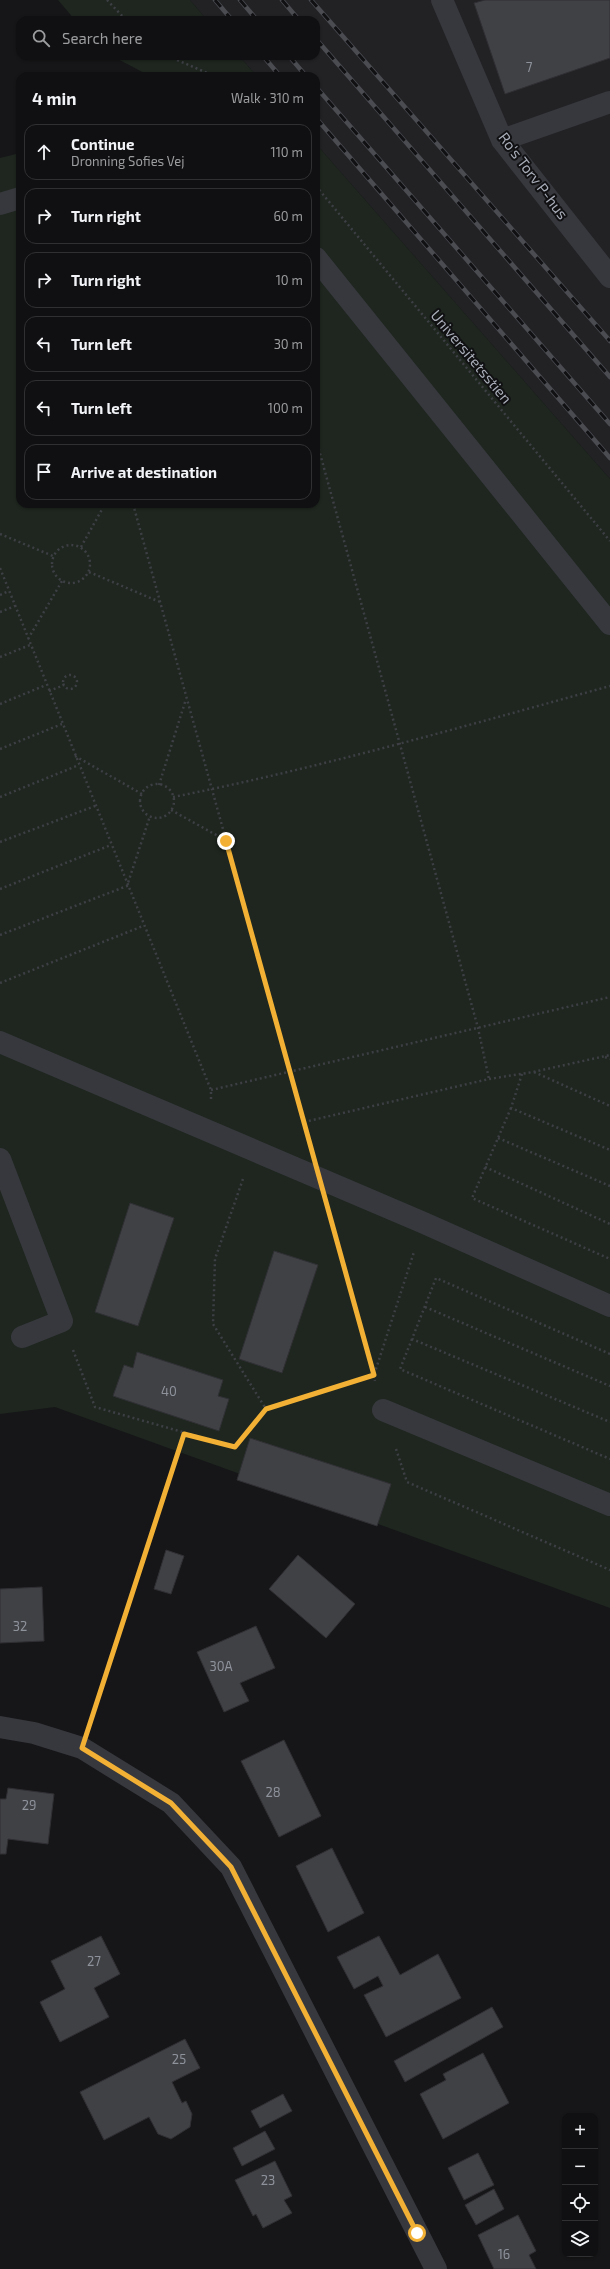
<!DOCTYPE html>
<html lang="en">
<head>
<meta charset="utf-8">
<style>
	body { margin:0; font-family:"Exo 2",sans-serif; background:#1e1e20; color:#f1f3f6 }
	.controls { position:absolute; right:12px; bottom:12px; display:grid; overflow:hidden; border-radius:8px; box-shadow:0 1px 3px #0004 }
	.controls button { width:36px; height:36px; display:grid; place-items:center; padding:0; border:0; border-bottom:1px solid #303032; background:#101012; color:#f1f3f6; font:20px sans-serif }
	.stop { position:absolute; width:12px; height:12px; margin:-9px; border:3px solid #f2b134; border-radius:50%; background:#fff }
	.stop.end { background:#f2b134; border-color:#fff; box-shadow:0 1px 4px #0008 }
	.list { margin:0; padding:0; list-style:none }
	h2 { display:flex; justify-content:space-between; align-items:center; height:52px; margin:0; padding:0 16px; font-size:17px }
	h2 small { font-size:13px; font-weight:400; color:#9c9d9f }
	.list li { display:grid; grid-template-columns:26px 1fr auto; gap:12px; align-items:center; box-sizing:border-box; height:56px; margin:0 8px 8px; padding:0 8px; border:1px solid #303032; border-radius:12px }
	.list b { display:block; font-size:15px; white-space:nowrap }
	.list p { margin:0; font-size:13px; white-space:nowrap; color:#9c9d9f }
	.list em { font-size:13px; font-style:normal; color:#9c9d9f }
	.icon { flex:none; width:22px; height:22px; fill:none; stroke:currentColor; stroke-width:2; stroke-linecap:round; stroke-linejoin:round }
	.map { position:relative; flex:none; width:610px; height:2269px; overflow:hidden }
	.search { position:absolute; background:#101012; box-shadow:0 1px 3px #0004; left:16px; top:16px; width:304px; height:44px; display:flex; align-items:center; gap:10px; box-sizing:border-box; padding:0 14px; border-radius:12px; color:#9c9d9f; font-size:15px }
	.panel { position:absolute; background:#101012; box-shadow:0 1px 3px #0004; left:16px; top:72px; width:304px; height:436px; border-radius:12px }
	.map>svg:first-child { display:block }
	.built { fill:#222225 }
	.green { fill:#1e261f }
	.building { fill:#404145; stroke:#303034 }
	.lines { fill:none; stroke-linecap:round; stroke-linejoin:round }
	.path { stroke:#3d3f44; stroke-width:2.5; stroke-dasharray:2 3; stroke-linecap:butt }
	.minor { stroke:#37383d; stroke-width:22 }
	.rail-casing { stroke:#4a4c52; stroke-width:4.5 }
	.rail { stroke:#111113; stroke-width:3; stroke-dasharray:9; stroke-linecap:butt }
	.route { stroke:#f2b134; stroke-width:5 }
	.labels { text-anchor:middle; stroke-width:4; stroke-linejoin:round; paint-order:stroke }
	.number-label { font-size:13px; fill:#8e929b }
	.street-label { font-size:15px; fill:#a8adb8; stroke:#111113 }
</style>
</head>
<body>
<div class="map">
<svg width="610" height="2269" viewBox="0 0 610 2269">
	<rect width="100%" height="100%" fill="#161618"/>
	<path class="built" d="M190 0H610V479L316 144V76H257L239 56H316V20H207Z"/>
	<path class="green" d="M58 0H190L207 20H75Z
		M112 56H239L257 76H150Z
		M316 144 610 479V1608L55 1407 0 1414V158L20 153V504H316Z"/>
	<path class="building" d="M485 0H610V58L505 94 474 3Z
		M130 1203 174 1218 138 1326 95 1312Z
		M274 1251 318 1265 282 1373 239 1359Z
		M137 1352 223 1380 218 1396 229 1399 219 1431 113 1396 124 1365 133 1368Z
		M250 1438 391 1484 377 1526 237 1480Z
		M166 1550 184 1556 171 1594 154 1589Z
		M298 1555 355 1604 326 1638 269 1589Z
		M42 1587 44 1641 0 1643V1589Z
		M256 1626 275 1668 240 1683 249 1701 224 1712 197 1652Z
		M284 1740 321 1816 279 1837 241 1761Z
		M8 1788 54 1794 48 1844 8 1839 6 1854H0V1799H6Z
		M332 1848 364 1913 328 1932 296 1866Z
		M101 1936 120 1974 94 1988 109 2017 60 2042 40 2002 65 1989 51 1961Z
		M379 1936 400 1975 438 1954 461 1998 386 2037 364 1995 383 1986 378 1976 354 1989 337 1957Z
		M492 2007 503 2027 405 2082 394 2061Z
		M185 2039 200 2068 172 2082 182 2103 186 2101 192 2114 190 2127 171 2139 158 2134 149 2117 104 2140 80 2092Z
		M483 2053 509 2103 443 2139 420 2094 446 2080 443 2074Z
		M283 2094 292 2111 260 2128 251 2111Z
		M265 2131 275 2149 242 2166 233 2148Z
		M478 2153 494 2185 464 2200 448 2168Z
		M275 2161 292 2196 284 2200 292 2213 263 2228 256 2214 253 2216 235 2180Z
		M494 2189 504 2209 476 2225 465 2205Z
		M518 2215 536 2251 529 2255 536 2269H494L478 2235Z"/>
	<g class="lines">
		<path class="path" d="M107 0 126 20
			M168 56 214 76
			M316 186 610 541
			M316 439 478 1028 489 1079
			M133 504 309 1140
			M0 534 53 556
			M52 564a19 19 0 1 1 38 0a19 19 0 1 1-38 0Z
			M81 547 105 504
			M0 568 211 1090V1100
			M89 572 160 602
			M0 595 9 591
			M0 612 15 606
			M28 639 62 581
			M0 657 30 645
			M63 682a7 7 0 1 1 14 0a7 7 0 1 1-14 0Z
			M49 691 64 685
			M0 704 46 685
			M0 749 62 724
			M75 756 142 794
			M140 801a17 17 0 1 1 34 0a17 17 0 1 1-34 0Z
			M159 785 186 699
			M0 797 79 765
			M173 797C320 768 465 726 610 686
			M171 810 227 841
			M0 842 95 806
			M0 889 111 845
			M0 935 127 886 150 816
			M0 983 143 926
			M605 1057 610 1059
			M534 1072 610 1106
			M522 1074 511 1108 610 1150
			M211 1090 610 997
			M511 1108 472 1198 610 1259
			M304 1122 489 1079 533 1072 610 1055
			M498 1138 610 1186
			M485 1167 610 1224
			M243 1179 215 1259 213 1324 266 1409
			M330 1216 375 1381
			M425 1307 610 1386
			M412 1339 400 1369 610 1459
			M73 1350 95 1407 235 1447 266 1409 374 1375 414 1252
			M610 1354 436 1278 412 1339 610 1422
			M396 1449 407 1482 610 1570
			M92 1719 184 1434"/>
		<path class="minor" d="M442 0 502 140 610 277
			M502 140 610 102
			M0 204 20 198
			M316 258 610 624
			M0 1042 424 1223 610 1306
			M0 1159 62 1321 22 1337
			M383 1410 610 1505
			M0 1727 34 1733 82 1748 171 1803 231 1867 436 2269"/>
		<g class="rail-casing">
			<path id="rail" d="M215 0 232 20
				M240 0 257 20
				M282 0 299 20
				M311 0 610 341
				M316 39 610 377
				M263 56 280 76
				M289 56 306 76
				M316 87 610 424
				M316 118 610 458"/>
		</g>
		<use href="#rail" class="rail"/>
	</g>
	<g class="lines">
		<path class="route" d="M226 841 374 1375 266 1409 235 1447 184 1434 82 1748 171 1803 231 1867 417 2233"/>
	</g>
	<g class="labels">
		<g class="number-label">
			<text x="529" y="72">7</text>
			<text x="169" y="1396">40</text>
			<text x="20" y="1631">32</text>
			<text x="221" y="1671">30A</text>
			<text x="273" y="1797">28</text>
			<text x="29" y="1810">29</text>
			<text x="94" y="1966">27</text>
			<text x="179" y="2064">25</text>
			<text x="268" y="2185">23</text>
			<text x="504" y="2259">16</text>
		</g>
		<g class="street-label">
			<text transform="translate(533 176) rotate(53)" y="5">Ro's Torv P-hus</text>
			<text transform="translate(471 357) rotate(50)" y="5">Universitetsstien</text>
		</g>
	</g>
</svg>
<div class="controls">
<button>+</button>
<button>−</button>
<button><svg class="icon" aria-label="locate" viewBox="0 0 24 24"><circle cx="12" cy="12" r="6"/><path d="M12 2v4M12 18v4M2 12h4M18 12h4"/></svg></button>
<button><svg class="icon" aria-label="layers" viewBox="0 0 24 24"><path d="M12 4l9 5-9 5-9-5zM3 14l9 5 9-5"/></svg></button>
</div>
<div class="stop" style="left:417px;top:2233px"></div>
<div class="stop end" style="left:226px;top:841px"></div>
<div class="search"><svg class="icon" aria-label="search" viewBox="0 0 24 24"><circle cx="10" cy="10" r="6"/><path d="M15 15l6 6"/></svg>Search here</div>
<section class="panel">
<h2>4 min<small>Walk · 310 m</small></h2>
<ul class="list">
<li><svg class="icon" aria-label="ahead" viewBox="0 0 24 24"><path d="M12 20V5M6 11l6-6 6 6"/></svg><div><b>Continue</b><p>Dronning Sofies Vej</p></div><em>110 m</em></li>
<li><svg class="icon" aria-label="right" viewBox="0 0 24 24"><path d="M7 20v-9h11M14 6l5 5-5 5"/></svg><div><b>Turn right</b></div><em>60 m</em></li>
<li><svg class="icon" aria-label="right" viewBox="0 0 24 24"><path d="M7 20v-9h11M14 6l5 5-5 5"/></svg><div><b>Turn right</b></div><em>10 m</em></li>
<li><svg class="icon" aria-label="left" viewBox="0 0 24 24"><path d="M17 20v-9H6M10 6l-5 5 5 5"/></svg><div><b>Turn left</b></div><em>30 m</em></li>
<li><svg class="icon" aria-label="left" viewBox="0 0 24 24"><path d="M17 20v-9H6M10 6l-5 5 5 5"/></svg><div><b>Turn left</b></div><em>100 m</em></li>
<li><svg class="icon" aria-label="arrive" viewBox="0 0 24 24"><path d="M6 21V4h12l-3 4 3 4H6"/></svg><div><b>Arrive at destination</b></div></li>
</ul>
</section>
</div>
</body>
</html>
